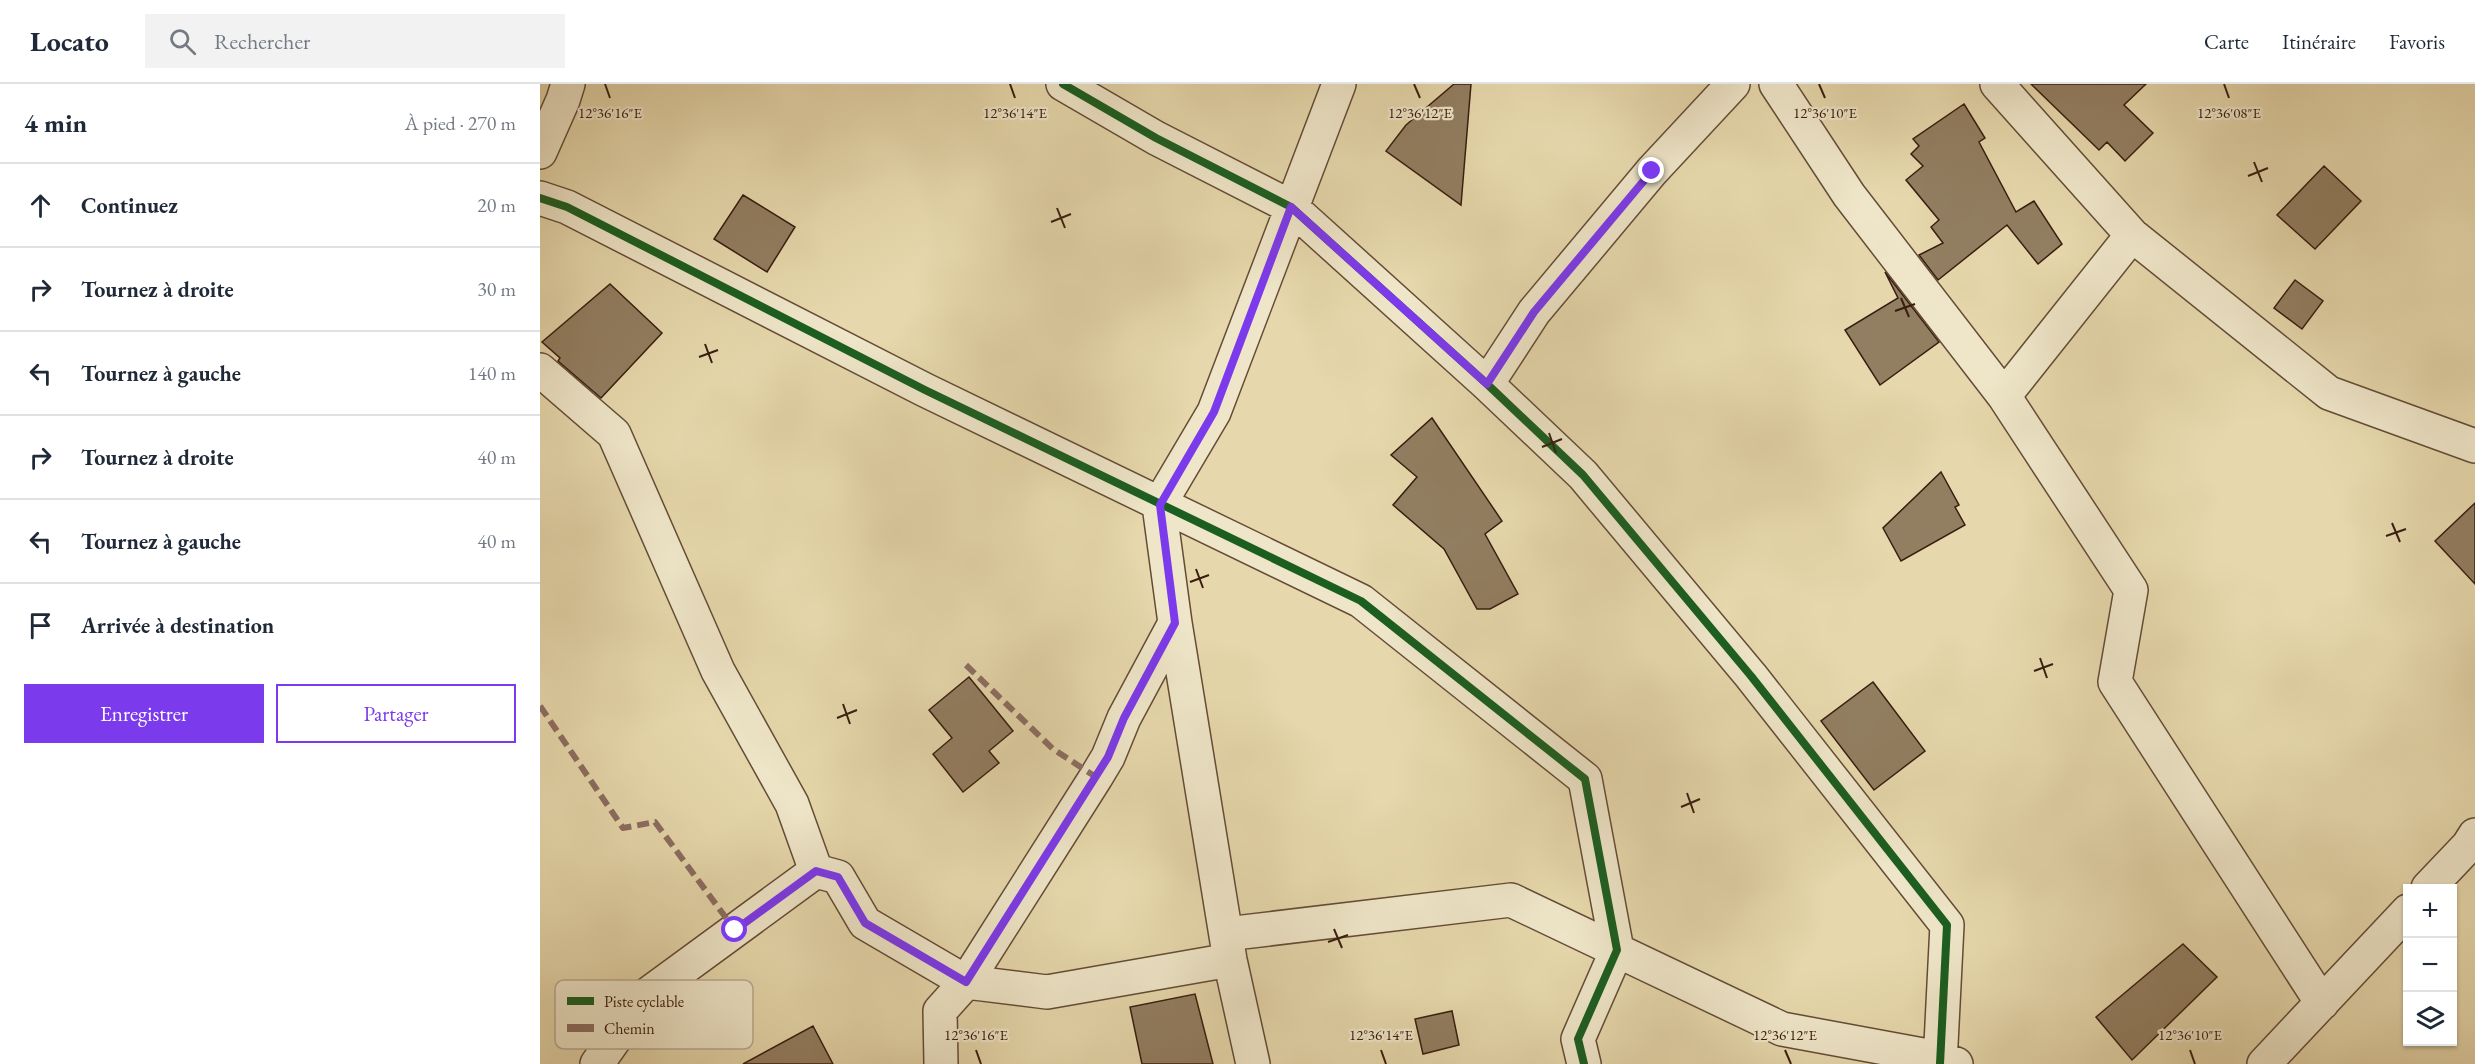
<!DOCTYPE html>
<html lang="fr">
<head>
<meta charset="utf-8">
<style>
	body { margin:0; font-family:"EB Garamond",serif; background:#f2f2f3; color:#1f2937 }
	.controls { position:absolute; right:18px; bottom:18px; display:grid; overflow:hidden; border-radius:0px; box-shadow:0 2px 4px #0004 }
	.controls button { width:54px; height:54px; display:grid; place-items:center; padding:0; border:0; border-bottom:2px solid #e0e1e3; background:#fff; color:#1f2937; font:30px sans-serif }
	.stop { position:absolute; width:18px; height:18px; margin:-14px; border:4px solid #7c3aed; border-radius:50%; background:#fff }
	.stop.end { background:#7c3aed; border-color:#fff; box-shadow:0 2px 6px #0008 }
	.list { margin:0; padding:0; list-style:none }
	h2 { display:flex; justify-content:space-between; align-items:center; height:78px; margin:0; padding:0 24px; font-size:26px }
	h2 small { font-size:20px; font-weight:400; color:#747a83 }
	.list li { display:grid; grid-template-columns:39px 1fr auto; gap:18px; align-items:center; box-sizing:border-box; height:84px; padding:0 24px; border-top:2px solid #e0e1e3 }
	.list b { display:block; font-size:22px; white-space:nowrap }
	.list em { font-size:20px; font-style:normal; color:#747a83 }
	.actions { display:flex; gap:12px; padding:18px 24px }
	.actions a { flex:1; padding:14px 0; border:2px solid #7c3aed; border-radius:0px; text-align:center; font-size:21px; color:#7c3aed }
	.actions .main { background:#7c3aed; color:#fff }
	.icon { flex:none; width:33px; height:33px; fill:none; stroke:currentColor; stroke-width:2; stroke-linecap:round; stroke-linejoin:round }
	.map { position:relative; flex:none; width:1935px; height:980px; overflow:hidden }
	header { display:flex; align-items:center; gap:36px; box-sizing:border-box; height:84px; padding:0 30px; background:#fff; border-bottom:2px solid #e0e1e3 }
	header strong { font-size:28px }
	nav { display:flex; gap:33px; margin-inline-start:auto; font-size:21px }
	.search { width:420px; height:54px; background:#f2f2f3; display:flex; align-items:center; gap:15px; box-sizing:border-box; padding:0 21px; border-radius:0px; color:#747a83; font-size:22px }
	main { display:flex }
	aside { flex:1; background:#fff }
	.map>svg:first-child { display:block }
	.building { fill:#927e61; stroke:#381d10; stroke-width:1.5 }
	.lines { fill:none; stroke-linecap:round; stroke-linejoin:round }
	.street-casing { stroke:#644c37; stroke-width:36 }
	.street { stroke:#efe6c9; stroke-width:33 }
	.quiet { stroke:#8d6e63; stroke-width:6; stroke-dasharray:12 6; stroke-linecap:butt }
	.cycleway-casing { stroke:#efe6c9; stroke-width:11 }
	.cycleway { stroke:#1b5e20; stroke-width:8 }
	.route { stroke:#7c3aed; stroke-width:8 }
	.ticks { fill:none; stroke:#381d10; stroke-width:2 }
	.key { fill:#efe6c9; stroke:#b8aa92; stroke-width:1.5 }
	.key-label { font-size:16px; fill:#381d10 }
	.ticks-label { font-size:15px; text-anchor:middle; fill:#381d10; stroke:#efe6c9; stroke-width:4.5; stroke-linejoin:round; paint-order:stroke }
</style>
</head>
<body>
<header>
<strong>Locato</strong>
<div class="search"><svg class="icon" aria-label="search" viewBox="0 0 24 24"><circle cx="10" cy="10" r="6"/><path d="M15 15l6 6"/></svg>Rechercher</div>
<nav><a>Carte</a><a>Itinéraire</a><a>Favoris</a></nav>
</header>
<main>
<aside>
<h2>4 min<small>À pied · 270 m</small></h2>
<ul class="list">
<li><svg class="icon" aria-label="ahead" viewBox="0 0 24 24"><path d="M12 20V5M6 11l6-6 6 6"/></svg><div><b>Continuez</b></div><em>20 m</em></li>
<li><svg class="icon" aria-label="right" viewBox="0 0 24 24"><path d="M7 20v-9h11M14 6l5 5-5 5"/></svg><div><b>Tournez à droite</b></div><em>30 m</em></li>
<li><svg class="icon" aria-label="left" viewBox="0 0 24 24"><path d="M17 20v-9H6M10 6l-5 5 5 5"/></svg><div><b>Tournez à gauche</b></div><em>140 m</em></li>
<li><svg class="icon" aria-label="right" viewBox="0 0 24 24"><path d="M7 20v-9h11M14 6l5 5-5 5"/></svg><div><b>Tournez à droite</b></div><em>40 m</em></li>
<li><svg class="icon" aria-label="left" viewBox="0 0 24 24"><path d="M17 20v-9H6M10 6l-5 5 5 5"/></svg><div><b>Tournez à gauche</b></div><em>40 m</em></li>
<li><svg class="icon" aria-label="arrive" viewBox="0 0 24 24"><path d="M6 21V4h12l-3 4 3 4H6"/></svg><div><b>Arrivée à destination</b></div></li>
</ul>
<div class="actions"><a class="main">Enregistrer</a><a>Partager</a></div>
</aside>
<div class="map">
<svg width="1935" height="980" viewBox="0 0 1935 980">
	<rect width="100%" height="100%" fill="#e6d8ac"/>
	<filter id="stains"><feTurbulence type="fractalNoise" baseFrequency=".00333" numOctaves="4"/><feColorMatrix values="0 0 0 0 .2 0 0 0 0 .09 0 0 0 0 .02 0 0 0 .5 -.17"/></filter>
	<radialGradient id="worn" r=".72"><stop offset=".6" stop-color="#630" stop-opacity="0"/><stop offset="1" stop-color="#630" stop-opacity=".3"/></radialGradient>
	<path class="building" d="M914 0H931L921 121 846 67 866 41Z
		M1491 0H1606L1584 21 1613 49 1585 77 1567 58 1559 66Z
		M1424 20 1445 54 1439 58 1476 128 1494 117 1522 160 1498 180 1467 141 1398 196 1379 171 1403 159 1391 143 1399 136 1366 96 1383 82 1371 70 1379 62 1373 55Z
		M1784 82 1821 117 1775 165 1737 131Z
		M203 111 255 143 227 188 174 155Z
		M1345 188 1399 258 1340 301 1305 246 1358 214Z
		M1755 196 1783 217 1762 245 1734 224Z
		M70 200 122 249 61 314 18 277 20 274 2 258Z
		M892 334 962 437 945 450 978 510 950 525H937L904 465 853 421 877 393 851 371Z
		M1401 388 1419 421 1415 423 1425 441 1361 477 1343 444Z
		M1935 419V500L1895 457Z
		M429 593 473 647 449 667 459 679 423 708 393 670 412 654 389 626Z
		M1333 598 1385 667 1334 706 1281 637Z
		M1643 860 1677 893 1592 976 1556 933Z
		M655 910 673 980H602L590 923Z
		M912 927 919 961 883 970 875 935Z
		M273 942 293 980H203Z"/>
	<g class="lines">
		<g class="street-casing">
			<path id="street" d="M523 0 616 54 751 123 947 300 1043 391 1211 592 1407 841 1400 980
				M1236 0 1309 111 1464 312 1591 506 1575 598 1782 919
				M1457 0 1592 151 1789 309 1935 362
				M0 68 23 16 28 0
				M0 114 27 123 385 306 821 517 1045 695 1077 866 1038 955 1044 980
				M0 286 74 350 178 587 252 720 276 787
				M947 300 994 228 1112 87 1193 0
				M1464 312 1592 151
				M1888 804 1928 762 1935 751
				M686 850 971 816 1242 945 1399 974 1416 980
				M57 980 104 913 276 787 298 793 325 839 426 898 507 908 690 876
				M401 980 400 927 426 898 556 693 568 673 584 634 635 539
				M713 980 690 876 635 539 619 421 674 328 799 0
				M1724 980 1868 827"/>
		</g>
		<use href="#street" class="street"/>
		<path class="quiet" d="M426 581 513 665 556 693
			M0 622 83 744 115 738 195 846"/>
		<g class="cycleway-casing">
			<path id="cycleway" d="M523 0 616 54 751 123 947 300 1043 391 1211 592 1407 841 1400 980
				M0 114 27 123 385 306 821 517 1045 695 1077 866 1038 955 1044 980"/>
		</g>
		<use href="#cycleway" class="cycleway"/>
	</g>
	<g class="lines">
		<path class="route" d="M195 846 276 787 298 793 325 839 426 898 568 673 584 634 635 539 620 421 674 328 751 123 947 300 994 228 1112 87"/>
	</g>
	<path class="ticks" d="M65 0 70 14M470 0 475 14M874 0 880 14M1279 0 1285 14M1684 0 1689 14M1714 78 1722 98M1708 92 1728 84M517 124 525 144M511 138 531 130M1361 214 1369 233M1355 227 1375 220M165 260 172 279M159 273 178 266M1009 349 1016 369M1002 363 1022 355M1852 439 1860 458M1846 452 1866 445M656 485 663 504M650 498 669 491M1500 574 1507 594M1494 587 1513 580M303 620 310 640M297 634 317 626M1147 709 1154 729M1141 723 1160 715M794 845 802 864M788 858 808 851M436 966 441 980M841 966 846 980M1245 966 1251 980M1650 966 1655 980"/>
	<rect x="15" y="896" width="198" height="69" rx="9" class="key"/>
	<rect x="27" y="913" width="27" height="8" fill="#1b5e20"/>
	<rect x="27" y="940" width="27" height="8" fill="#8d6e63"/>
	<g class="key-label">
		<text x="64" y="923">Piste cyclable</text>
		<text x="64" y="950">Chemin</text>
	</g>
	<g class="ticks-label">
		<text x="70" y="34">12°36'16"E</text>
		<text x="475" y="34">12°36'14"E</text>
		<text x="880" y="34">12°36'12"E</text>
		<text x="1285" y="34">12°36'10"E</text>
		<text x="1689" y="34">12°36'08"E</text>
		<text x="436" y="956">12°36'16"E</text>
		<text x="841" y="956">12°36'14"E</text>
		<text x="1245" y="956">12°36'12"E</text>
		<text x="1650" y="956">12°36'10"E</text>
	</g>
	<rect width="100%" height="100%" filter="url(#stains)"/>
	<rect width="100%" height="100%" fill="url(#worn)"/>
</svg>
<div class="controls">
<button>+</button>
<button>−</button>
<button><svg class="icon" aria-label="layers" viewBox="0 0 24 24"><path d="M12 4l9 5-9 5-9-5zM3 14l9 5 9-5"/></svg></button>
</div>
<div class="stop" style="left:195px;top:846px"></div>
<div class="stop end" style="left:1112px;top:87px"></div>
</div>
</main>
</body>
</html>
